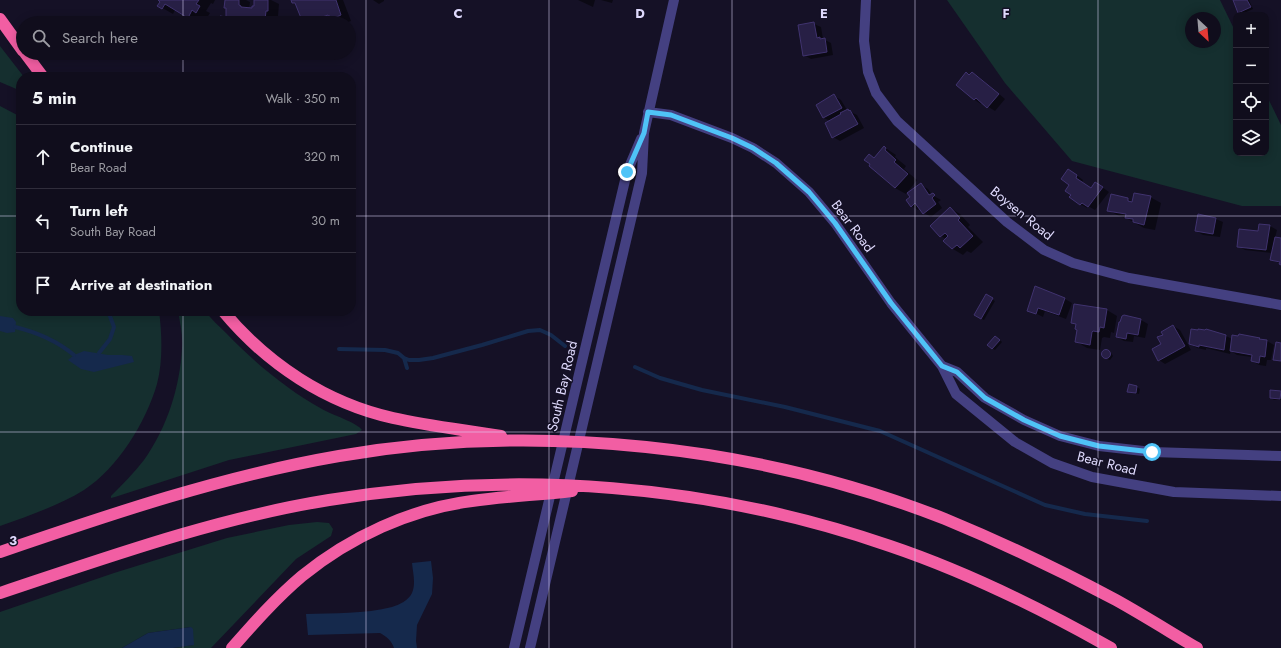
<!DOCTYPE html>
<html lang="en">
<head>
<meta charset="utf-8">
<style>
	body { margin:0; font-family:Jost,sans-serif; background:#191625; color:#f1f3f6 }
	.controls { position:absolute; right:12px; top:12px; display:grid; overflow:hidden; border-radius:8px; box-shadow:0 2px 10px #0003 }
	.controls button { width:36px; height:36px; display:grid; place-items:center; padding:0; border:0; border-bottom:1px solid #302d3b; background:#100d1c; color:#f1f3f6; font:20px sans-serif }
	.compass { position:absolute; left:1185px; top:12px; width:36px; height:36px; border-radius:50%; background:#100d1c; box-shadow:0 2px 10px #0003; rotate:154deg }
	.stop { position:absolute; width:12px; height:12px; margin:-9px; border:3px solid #4fc3f7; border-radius:50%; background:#fff }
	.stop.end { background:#4fc3f7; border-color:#fff; box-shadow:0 1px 4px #0008 }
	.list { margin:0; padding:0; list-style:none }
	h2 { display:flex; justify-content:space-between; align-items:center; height:52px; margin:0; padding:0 16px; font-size:17px }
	h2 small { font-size:13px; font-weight:400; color:#9c9ca3 }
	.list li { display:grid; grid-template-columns:26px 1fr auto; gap:12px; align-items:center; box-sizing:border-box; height:64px; padding:0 16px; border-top:1px solid #302d3b }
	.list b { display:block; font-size:15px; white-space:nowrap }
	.list p { margin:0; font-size:13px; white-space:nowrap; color:#9c9ca3 }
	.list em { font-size:13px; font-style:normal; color:#9c9ca3 }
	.icon { flex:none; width:22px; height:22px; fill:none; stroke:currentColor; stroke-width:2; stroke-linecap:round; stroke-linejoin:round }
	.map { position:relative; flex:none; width:1281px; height:648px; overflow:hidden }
	.search { position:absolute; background:#100d1c; box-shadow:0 2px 10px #0003; left:16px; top:16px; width:340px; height:44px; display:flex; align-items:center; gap:10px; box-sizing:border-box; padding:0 14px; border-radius:22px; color:#9c9ca3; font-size:15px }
	.panel { position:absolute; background:#100d1c; box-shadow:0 2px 10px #0003; left:16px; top:72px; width:340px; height:244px; border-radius:16px }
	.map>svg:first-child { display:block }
	.green { fill:#152f2f; fill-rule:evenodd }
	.water { fill:#15294c }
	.shadow { fill:#0007 }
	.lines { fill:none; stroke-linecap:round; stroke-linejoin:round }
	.stream { stroke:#15294c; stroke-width:4 }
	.building { fill:#271f45; stroke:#40336f }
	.minor { stroke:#444081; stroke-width:10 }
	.tertiary { stroke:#444081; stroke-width:10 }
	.motorway { stroke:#f25ea3; stroke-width:12 }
	.route { stroke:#4fc3f7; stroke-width:5 }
	.grid { fill:none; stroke:#ded9fc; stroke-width:1; stroke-opacity:0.55 }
	.labels { text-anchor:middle; stroke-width:3; stroke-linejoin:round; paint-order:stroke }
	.street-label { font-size:14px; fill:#ded9fc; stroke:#151126 }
	.grid-label { font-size:13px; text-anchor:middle; font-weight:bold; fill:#ded9fc; stroke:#151126; stroke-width:3; stroke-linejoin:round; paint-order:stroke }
</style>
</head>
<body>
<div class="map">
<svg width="1281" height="648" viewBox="0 0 1281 648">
	<rect width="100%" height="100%" fill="#151126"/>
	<path class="green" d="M947 0H1220L1236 33V153H1266V94L1281 125V206H1242L1072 161 1005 83ZM1191 18H1215V42H1191Z
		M0 46 24 77H21V91L0 82Z
		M0 106 21 117V311H159C162 334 163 361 157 384 146 422 118 468 84 490 58 506 28 516 0 526Z
		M178 311H205C211 319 219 326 226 333 255 363 286 389 322 409 330 414 358 423 362 430L356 434 229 460 115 497 111 498V496C122 485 134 473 144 460 167 428 180 387 182 348 183 335 180 323 178 311Z
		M317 522 329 523 333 529 331 536 296 559 211 648H173L193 645 191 627 148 633 122 648H0V612L114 573 227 538 289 525Z"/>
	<path class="water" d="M0 316 13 318 16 322 15 332 7 333 0 331Z
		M84 351 108 355H122L132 356 134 362 94 372 81 369 68 360 74 355Z
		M431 561 433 578 432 594 417 625 416 641 417 648H394C392 641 386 636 380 633L308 635 306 614C333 613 365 614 392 607 399 605 409 600 412 593 416 584 413 573 412 563Z
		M191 627 193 629 194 645 173 648H122L148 633Z"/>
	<path class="shadow" d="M160 0H215L213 4 211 3 206 11 210 13 207 18 203 16 199 23 175 10 173 14 159 6 162 1Z
		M226 0H246L250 2 249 9H253L255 7V0H271L279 4 278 16H276L275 23H220L227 18Z
		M292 0H343L351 21 346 23H341L337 21 331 23H304L297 5 293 3Z
		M373 0H384V1L379 4Z
		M578 0H595L593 7Z
		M601 0H613L612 3Z
		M1235 0H1249L1253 9 1242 14 1239 12Z
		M814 24 821 27 823 39 831 43 833 55 811 59 804 55 799 26Z
		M973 73 979 77 1005 99 995 111 982 103 981 104 975 100 957 85Z
		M834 96 841 100 847 110 857 115 864 128 840 141 833 137 830 121 824 118 817 106Z
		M884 147 896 155 895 157 906 166 904 169 917 180 906 194 895 188 870 166 871 164 869 155 875 158Z
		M1075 174 1083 180 1082 182 1091 189 1102 187 1109 192 1095 210 1088 206 1087 208 1080 204 1072 195Z
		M921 185 928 189 932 195 941 200 938 202 942 208 931 217 924 213 920 208 918 210 911 206V197Z
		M1150 197 1161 203 1155 230 1144 228 1126 218 1119 216 1108 210 1128 199 1133 202Z
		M950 208 960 214 970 225 968 227 983 242 971 253 967 251 963 255 953 249 945 241 946 239 941 236Z
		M1199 215 1216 219 1223 222 1220 237 1203 235 1196 231Z
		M1260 225 1270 226 1277 230 1275 238 1281 239V264L1271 259 1272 253 1245 250 1238 246 1259 232Z
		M1036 287 1065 299 1072 303 1066 319 1045 311 1043 317 1029 310Z
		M986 296 995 301 984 320 975 315Z
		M1107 310 1117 316 1114 333 1111 332 1110 338 1104 337 1102 338 1100 350 1087 348 1077 342 1078 330 1077 325 1072 322Z
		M1122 317 1141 320 1148 324 1145 338 1134 336 1133 342 1124 341 1117 337Z
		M1173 326 1180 330 1191 350 1165 364 1159 360 1164 335Z
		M1226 336 1232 339H1259L1267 341 1274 345 1271 360H1267L1266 366 1259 365 1252 361V357L1237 355 1231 351 1230 354 1206 348V350L1197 348 1190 344Z
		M999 339 1002 342 995 350 992 348Z
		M1105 351 1111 353 1113 356 1110 360 1104 358 1102 355V353Z
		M1137 387 1140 389 1139 394 1128 391Z
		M1281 392V400H1274L1271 398Z"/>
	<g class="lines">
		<path class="stream" d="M15 327C36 332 57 341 74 355
			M339 349 385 350 398 353 404 358 409 360H419L433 358 482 345 528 331 540 330 551 335 565 346
			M99 353 110 339 114 327 108 311
			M404 358 407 368
			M635 367 660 378 702 390 785 407 880 431 1045 505 1085 514 1147 521"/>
	</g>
	<path class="building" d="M158 0H199L196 4 200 6 196 13 192 10 188 18 165 4 162 9 157 6 160 2Z
		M225 0H239V5L241 6V7L252 8V6H254V0H268V11H266L265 20H270L272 23H219L220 16 226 17V8H224Z
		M291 0H336L341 15 332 19 330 16H328V15L311 21 312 23H303L295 3H292Z
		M1233 0H1247L1251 7 1238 13Z
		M814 22 817 38 820 37V39L825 38 827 52 803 56 798 25Z
		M966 72 969 75 972 72 999 94 987 108 976 98 974 100 956 85Z
		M834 94 842 108 823 118 816 105Z
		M848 109 849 111 850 110 858 124 832 138 825 123 841 114 840 113Z
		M884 146 886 148 885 150 896 160 894 162 908 174 895 188 869 166 870 164 864 160 869 154 874 158Z
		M1068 169 1077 175 1076 178 1091 188 1095 182 1103 187 1088 207 1082 203 1080 205 1069 197 1071 195 1065 191 1069 185 1061 179Z
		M921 183 929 195 933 193 935 195 932 198 936 204 923 214 915 203 911 207 906 200 910 197 907 193Z
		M1134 193 1151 196 1144 225 1133 222V219L1125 218 1126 214 1107 211 1111 194 1128 198V201L1132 202Z
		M950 207 960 218 958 220 973 236 960 248 957 245 952 249 943 241 948 236 945 233 940 237 930 226Z
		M1198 214 1216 218 1213 234 1195 231Z
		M1259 224 1270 225 1266 250 1237 247 1239 229 1258 231Z
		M1275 237 1281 238V265L1279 264 1280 262 1270 260Z
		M1035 286 1065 298 1059 315 1038 308 1036 314 1027 311Z
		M986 294 993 298 981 319 974 315Z
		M1074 304 1107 309 1104 328 1100 327 1099 332 1093 331 1092 332 1090 345 1075 342 1077 330 1075 329 1076 324 1071 323Z
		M1124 315 1141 319 1138 335 1127 333 1126 339 1116 337 1119 322H1120L1122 316Z
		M1173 325 1185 346 1158 361 1152 349 1161 344 1157 337 1163 335 1161 332Z
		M1191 329 1198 330V329L1205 330 1206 329 1226 335 1224 350 1199 345V347L1189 344Z
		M1239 334 1260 338 1259 339 1267 340 1265 357 1260 356 1259 363 1251 361 1252 355 1230 351 1232 335 1238 336Z
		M995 336 1000 340 992 349 987 345Z
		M1276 342 1281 343V361L1273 360Z
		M1101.5 354a4.5 4.5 0 1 1 9 0a4.5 4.5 0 1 1-9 0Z
		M1129 384 1137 386 1136 393 1127 392Z
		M1270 390 1281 391 1280 399 1270 398Z"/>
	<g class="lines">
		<path class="minor" d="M866 0 864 41 868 72 876 93 897 121 1007 222 1044 250 1073 263 1129 278 1281 305"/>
		<path class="tertiary" d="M648 112 671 115 732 138 753 148 776 163 809 192 835 223 891 303 942 366 956 394 1015 442 1052 463 1092 477 1174 492 1281 496
			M942 366 957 372 985 398 1024 420 1060 436 1099 446 1152 452 1281 456
			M514 648 627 172 641 139
			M530 648 642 173 644 133 674 0"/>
		<path class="motorway" d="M0 19 23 51
			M25 53 43 77
			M223 311C267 364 326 403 393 418 428 426 465 430 501 436
			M0 552C111 514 223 476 339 456 537 422 758 445 945 519 1003 543 1060 570 1116 600 1143 615 1170 632 1197 648
			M0 593C108 557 217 518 329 500 517 469 710 484 890 546 967 572 1040 608 1111 648
			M232 648C254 623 276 598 302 576 350 537 410 509 472 501 505 496 539 495 572 491"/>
	</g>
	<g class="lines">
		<path class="route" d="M627 172 644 133 648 112 671 115 732 138 753 148 776 163 809 192 835 223 891 303 942 366 957 372 985 398 1024 420 1060 436 1099 446 1152 452"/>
	</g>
	<path class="grid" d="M183 0V23M366 0V648M549 0V648M732 0V648M915 0V648M1098 0V648M183 53V77M0 216H21M351 216H1281M183 311V648M0 432H1281"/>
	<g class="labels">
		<g class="street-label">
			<text transform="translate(1022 213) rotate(39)" y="5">Boysen Road</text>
			<text transform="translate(853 226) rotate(53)" y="5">Bear Road</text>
			<text transform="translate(562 386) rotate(-77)" y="5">South Bay Road</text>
			<text transform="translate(1107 463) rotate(14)" y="5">Bear Road</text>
		</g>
	</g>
	<g class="grid-label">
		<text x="458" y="18">C</text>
		<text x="640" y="18">D</text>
		<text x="824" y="18">E</text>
		<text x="1006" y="18">F</text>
		<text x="13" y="545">3</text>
	</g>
</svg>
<div class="controls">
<button>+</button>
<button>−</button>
<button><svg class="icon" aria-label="locate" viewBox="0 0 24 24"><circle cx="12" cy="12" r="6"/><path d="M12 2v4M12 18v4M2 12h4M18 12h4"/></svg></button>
<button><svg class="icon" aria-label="layers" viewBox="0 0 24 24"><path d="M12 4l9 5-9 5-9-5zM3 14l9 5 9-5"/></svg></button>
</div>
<svg class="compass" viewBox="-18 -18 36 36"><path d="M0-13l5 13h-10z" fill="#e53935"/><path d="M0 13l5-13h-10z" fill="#9c9ca3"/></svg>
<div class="stop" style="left:1152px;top:452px"></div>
<div class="stop end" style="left:627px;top:172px"></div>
<div class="search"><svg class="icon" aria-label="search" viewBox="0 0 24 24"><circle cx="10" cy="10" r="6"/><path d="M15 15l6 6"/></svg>Search here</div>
<section class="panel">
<h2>5 min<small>Walk · 350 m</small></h2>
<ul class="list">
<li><svg class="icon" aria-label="ahead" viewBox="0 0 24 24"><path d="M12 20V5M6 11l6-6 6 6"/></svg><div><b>Continue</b><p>Bear Road</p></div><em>320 m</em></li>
<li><svg class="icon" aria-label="left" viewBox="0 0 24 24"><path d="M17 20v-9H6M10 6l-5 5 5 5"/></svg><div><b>Turn left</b><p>South Bay Road</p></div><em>30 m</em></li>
<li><svg class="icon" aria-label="arrive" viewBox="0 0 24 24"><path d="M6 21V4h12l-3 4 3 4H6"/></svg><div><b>Arrive at destination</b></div></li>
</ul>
</section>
</div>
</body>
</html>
